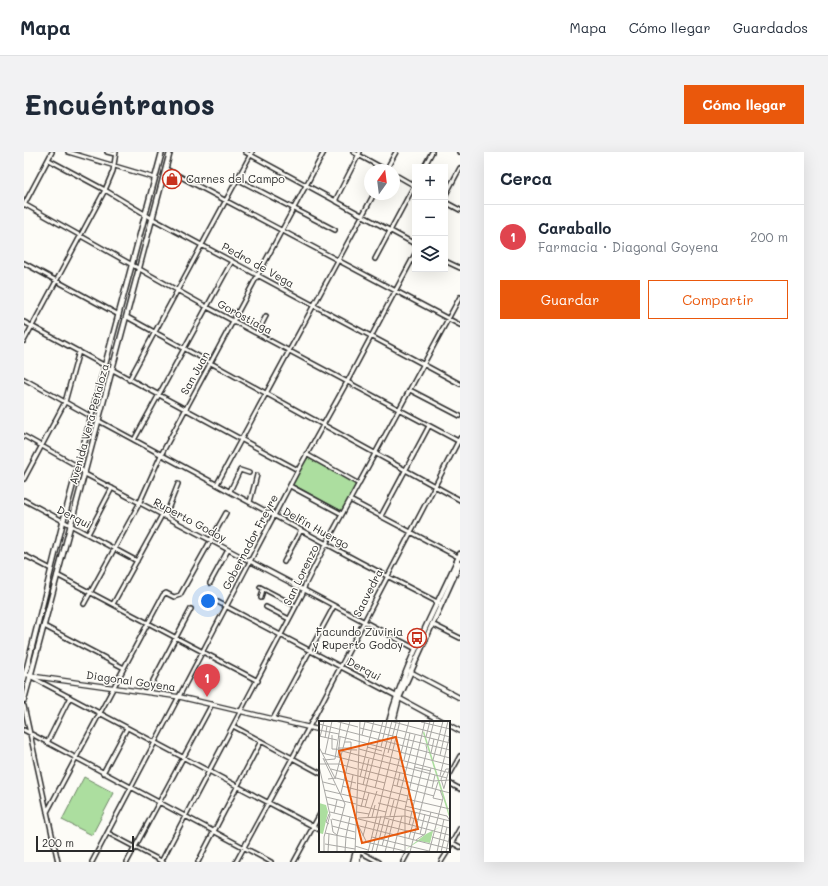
<!DOCTYPE html>
<html lang="es">
<head>
<meta charset="utf-8">
<style>
	body { margin:0; font-family:Mali,sans-serif; background:#f2f2f3; color:#1f2937 }
	.controls { position:absolute; right:12px; top:12px; display:grid; overflow:hidden; border-radius:0px; box-shadow:0 4px 16px #0002 }
	.controls button { width:36px; height:36px; display:grid; place-items:center; padding:0; border:0; border-bottom:1px solid #e0e1e3; background:#fff; color:#1f2937; font:20px sans-serif }
	.compass { position:absolute; left:340px; top:12px; width:36px; height:36px; border-radius:50%; background:#fff; box-shadow:0 4px 16px #0002; rotate:14deg }
	.scale { position:absolute; left:12px; bottom:10px; width:98px; box-sizing:border-box; padding-left:4px; border:2px solid #2b2b2b; border-top:0; font-size:11px; line-height:14px; white-space:nowrap; color:#2b2b2b; -webkit-text-stroke:3px #fdfcf7; paint-order:stroke }
	.you { position:absolute; left:184px; top:449px; width:14px; height:14px; margin:-10px; border:3px solid #fff; border-radius:50%; background:#1a73e8; box-shadow:0 0 0 6px #1a73e833 }
	.badge { display:grid; place-items:center; width:26px; height:26px; border-radius:50%; background:#ea580c; color:#fff; font-size:13px; font-weight:700 }
	.pin { position:absolute; translate:-50% -33px; filter:drop-shadow(0 1px 2px #0008) }
	.pin::after { content:''; position:absolute; top:21px; width:14px; height:12px; background:inherit; clip-path:polygon(0 0,100% 0,50% 100%) }
	.list { margin:0; padding:0; list-style:none }
	h2 { display:flex; justify-content:space-between; align-items:center; height:52px; margin:0; padding:0 16px; font-size:17px }
	h2 small { font-size:13px; font-weight:400; color:#747a83 }
	.list li { display:grid; grid-template-columns:26px 1fr auto; gap:12px; align-items:center; box-sizing:border-box; height:64px; padding:0 16px; border-top:1px solid #e0e1e3 }
	.list b { display:block; font-size:15px; white-space:nowrap }
	.list p { margin:0; font-size:13px; white-space:nowrap; color:#747a83 }
	.list em { font-size:13px; font-style:normal; color:#747a83 }
	.actions { display:flex; gap:8px; padding:12px 16px }
	.actions a { flex:1; padding:9px 0; border:1px solid #ea580c; border-radius:0px; text-align:center; font-size:14px; color:#ea580c }
	.actions .main { background:#ea580c; color:#fff }
	.icon { flex:none; width:22px; height:22px; fill:none; stroke:currentColor; stroke-width:2; stroke-linecap:round; stroke-linejoin:round }
	.map { position:relative; flex:none; width:436px; height:710px; overflow:hidden; border-radius:0px }
	header { display:flex; align-items:center; gap:24px; box-sizing:border-box; height:56px; padding:0 20px; background:#fff; border-bottom:1px solid #e0e1e3 }
	header strong { font-size:19px }
	nav { display:flex; gap:22px; margin-inline-start:auto; font-size:14px }
	.intro { display:flex; align-items:center; justify-content:space-between; box-sizing:border-box; height:96px; padding:0 24px }
	h1 { margin:0; font-size:28px }
	.button { padding:10px 18px; border-radius:0px; background:#ea580c; color:#fff; font-size:14px; font-weight:700 }
	main { display:flex; gap:24px; padding:0 24px }
	aside { flex:1; background:#fff; border-radius:0px; box-shadow:0 4px 16px #0002 }
	.map>svg:first-child { display:block }
	.green { fill:#acde9f; stroke:#6c8465 }
	.lines { fill:none; stroke-linecap:round; stroke-linejoin:round }
	.minor-casing { stroke:#2b2b2b; stroke-width:6 }
	.tertiary-casing { stroke:#2b2b2b; stroke-width:6 }
	.secondary-casing { stroke:#2b2b2b; stroke-width:7 }
	.minor { stroke:#fdfcf7; stroke-width:3 }
	.tertiary { stroke:#fdfcf7; stroke-width:3.5 }
	.secondary { stroke:#fdfcf7; stroke-width:4 }
	.labels { text-anchor:middle; stroke-width:3; stroke-linejoin:round; paint-order:stroke }
	.poi-label { font-size:11px; fill:#2b2b2b; stroke:#fdfcf7; text-anchor:start }
	.street-label { font-size:11px; fill:#2b2b2b; stroke:#fdfcf7 }
	.inset-road { fill:none; stroke:#a9a8a5; stroke-width:1 }
	.view { fill:#e8590c; fill-opacity:0.15; stroke:#e8590c; stroke-width:2 }
	.inset-edge { fill:none; stroke:#2b2b2b; stroke-width:2 }
</style>
</head>
<body>
<header>
<strong>Mapa</strong>
<nav><a>Mapa</a><a>Cómo llegar</a><a>Guardados</a></nav>
</header>
<div class="intro"><h1>Encuéntranos</h1><a class="button">Cómo llegar</a></div>
<main>
<div class="map">
<svg width="436" height="710" viewBox="0 0 436 710">
	<rect width="100%" height="100%" fill="#fdfcf7"/>
	<filter id="ink" filterUnits="userSpaceOnUse"><feTurbulence type="fractalNoise" baseFrequency=".025" numOctaves="2"/><feDisplacementMap in="SourceGraphic" scale="8" xChannelSelector="R" yChannelSelector="G"/><feConvolveMatrix kernelMatrix="1 2 1 2 8 2 1 2 1" color-interpolation-filters="sRGB"/></filter>
	<g filter="url(#ink)">
		<path class="green" d="M282 305 332 332 318 359 268 332Z
			M60 625 90 641 68 683 38 668Z"/>
		<g class="lines">
			<g class="minor-casing">
				<path id="minor" d="M44 0 131 26
					M83 0 91 2
					M221 0 391 92
					M329 0 362 18 372 0
					M435 0H436
					M25 8 81 38 129 67 436 232
					M400 15 408 0
					M142 17 436 173
					M370 22 391 34
					M213 27 311 78
					M421 44 436 16
					M311 49 336 0
					M421 50 436 58
					M0 52 183 155 436 290
					M0 53 28 0
					M351 107 391 32
					M421 109 436 116
					M0 111 95 163
					M103 165 436 348
					M0 170 274 318
					M233 181 242 164
					M0 189 81 38 89 19 92 0
					M0 227 68 265
					M105 228 228 0
					M386 238 436 264
					M75 269 336 410 417 452
					M0 284 55 315 61 322 392 497
					M110 288 208 109
					M282 302 335 332
					M0 327 41 250 55 199
					M193 332 350 42
					M266 334 318 362
					M206 339 216 318 225 321
					M0 348 113 409
					M326 348 436 406
					M226 350 233 323
					M357 364 405 274
					M141 365 154 332
					M64 382 88 336
					M0 403 27 417
					M260 410 277 378
					M33 423 234 529
					M186 431 204 398
					M236 435 272 454
					M237 446 239 437
					M188 447 372 544
					M60 452 115 352 137 303 300 0
					M89 452 138 363
					M242 455 265 467
					M408 472 436 486
					M20 474 100 516
					M0 521 296 678
					M123 540 167 457
					M0 554 34 710
					M249 567 310 454
					M209 574 296 621
					M0 578 247 710
					M23 591 46 545
					M79 621 103 576
					M425 624 436 604
					M425 631 436 637
					M23 660 139 443 142 441 150 445 156 443 202 361
					M84 681 139 710
					M425 689 436 695
					M425 696 436 676
					M334 699 355 710
					M68 710 274 318 323 230 391 102
					M103 710 188 552
					M137 710 279 441 281 433 302 392 436 145
					M174 710 237 589
					M212 710 285 575 436 286
					M270 710 296 662
					M379 710 385 699
					M417 710 424 699"/>
			</g>
			<g class="tertiary-casing">
				<path id="tertiary" d="M385 519 436 546
					M7 524 156 545 296 578
					M373 545 419 570
					M425 573 436 579"/>
			</g>
			<g class="secondary-casing">
				<path id="secondary" d="M0 527 39 370 138 0
					M0 548 146 0
					M365 570C381 511 411 458 436 402
					M369 570 375 546 436 411
					M329 710 332 699
					M333 710 335 699"/>
			</g>
			<use href="#minor" class="minor"/>
			<use href="#tertiary" class="tertiary"/>
			<use href="#secondary" class="secondary"/>
		</g>
	</g>
	<defs>
		<g id="shop-ring" transform="scale(1)"><circle r="9.5" fill="#fdfcf7" stroke="#c8321e" stroke-width="1.5"/><path d="M-5-2.5h2.3a2.7 3.5 0 0 1 5.4 0H5L5.5 6h-11ZM-1.5-2.5h3a1.5 2.3 0 0 0-3 0Z" fill="#c8321e"/></g>
		<g id="bus-ring" transform="scale(1)"><circle r="9.5" fill="#fdfcf7" stroke="#c8321e" stroke-width="1.5"/><path d="M-5-6H5V4H4V6H2V4H-2V6H-4V4H-5ZM-3.5-4V0h7V-4ZM-3.5 1.2v1.5H-2V1.2ZM2 1.2v1.5H3.5V1.2Z" fill="#c8321e"/></g>
	</defs>
	<g fill-rule="evenodd">
		<use href="#shop-ring" x="148" y="27"/>
		<use href="#bus-ring" x="393" y="486"/>
	</g>
	<g class="labels">
		<g class="poi-label">
			<text x="162" y="31">Carnes del Campo</text>
			<text x="379" y="484" text-anchor="end">Facundo Zuviria<tspan x="379" dy="13">y Ruperto Godoy</tspan></text>
		</g>
		<g class="street-label">
			<text transform="translate(234 113) rotate(29)" y="4">Pedro de Vega</text>
			<text transform="translate(221 165) rotate(28)" y="4">Gorostiaga</text>
			<text transform="translate(171 221) rotate(-61)" y="4">San Juan</text>
			<text transform="translate(65 272) rotate(-75)" y="4">Avenida Vera Peñaloza</text>
			<text transform="translate(50 365) rotate(27)" y="4">Derqui</text>
			<text transform="translate(166 368) rotate(28)" y="4">Ruperto Godoy</text>
			<text transform="translate(292 376) rotate(29)" y="4">Delfín Huergo</text>
			<text transform="translate(226 390) rotate(-62)" y="4">Gobernador Freyre</text>
			<text transform="translate(277 423) rotate(-64)" y="4">San Lorenzo</text>
			<text transform="translate(344 441) rotate(-63)" y="4">Saavedra</text>
			<text transform="translate(340 517) rotate(28)" y="4">Derqui</text>
			<text transform="translate(107 529) rotate(8)" y="4">Diagonal Goyena</text>
		</g>
	</g>
	<g transform="translate(295 569)">
		<rect width="131" height="131" fill="#fdfcf7"/>
		<path d="M105 10 129 87 131 99 104 12ZM0 82 7 84 9 91 4 113 0 112ZM123 105 114 110 111 122 100 120 86 129 107 113Z" fill="#acde9f"/>
		<path class="inset-road" d="M16 0 39 6M43 0 131 22M71 0 131 16M102 1 131 8M0 3 131 37M41 7 131 29M0 9 20 13M13 14V28L38 29M43 14 46 1M0 15 18 19M19 15 131 44M1 16 5 0M107 16 111 0M6 17 8 5M109 24 115 0M0 26 16 57M48 26 63 30M62 26 68 0M19 27H32M40 28 131 52M23 30 128 57M3 32 114 60 131 59M69 32 77 2M112 32 115 18M6 33 13 0M121 34 129 0M19 36 21 16M4 37 26 83 18 114V131M5 39 16 38 22 0M85 39 91 12M114 39 124 0M0 43H20L38 48M0 45 11 94 5 116V131M95 46 112 50M12 48 66 62M40 48 131 72M121 55 131 13M41 56 55 0M9 58 17 57 37 62M16 58 31 0M4 61 16 64M119 61 114 77 123 79M38 62 89 75M44 64 50 38M74 64 115 75M23 65 87 81M78 65 81 52M56 67 73 0M113 67 116 54M125 67 131 45M125 68 122 58 127 48H131M5 69 48 79M22 72 32 29V21H26M30 75 34 54M7 76 37 83M88 78 131 88M59 82 131 100M9 83 25 87M38 84 67 91M86 85 128 95 131 100M42 86 64 0M46 86 50 72M94 86 108 29 107 24M11 91 105 114M38 91 50 93M15 92 18 79M10 93 7 101 10 103M71 95 75 79M49 96 58 70M53 96 56 84M39 97 86 95 131 107M66 97 130 114M12 98 14 111 18 114M13 98 131 128M90 104 93 90M13 105 36 111M40 106 48 122M6 112 36 118M101 113 106 93M44 115 48 100M53 116 114 131M113 116 131 121M90 117 97 91M97 119 106 113 112 91M47 121 86 130M6 123 36 128M36 125 49 129M63 125 70 99M53 130 62 95M9 131 10 113M26 131 27 115 31 96M36 131 41 0M49 131 81 0M57 131 90 0M66 131 96 14M74 131 83 95M86 131V88L106 0M91 131 112 47M110 131 124 77 121 69M118 131 125 98M122 131 128 106M127 131 131 113"/>
		<path class="view" d="M77 16 99 108 43 122 20 30Z"/>
		<rect width="131" height="131" class="inset-edge"/>
	</g>
</svg>
<div class="controls">
<button>+</button>
<button>−</button>
<button><svg class="icon" aria-label="layers" viewBox="0 0 24 24"><path d="M12 4l9 5-9 5-9-5zM3 14l9 5 9-5"/></svg></button>
</div>
<svg class="compass" viewBox="-18 -18 36 36"><path d="M0-13l5 13h-10z" fill="#e53935"/><path d="M0 13l5-13h-10z" fill="#747a83"/></svg>
<div class="scale">200 m</div>
<div class="you"></div>
<div class="pin badge" style="left:183px;top:545px;background:#e0444e">1</div>
</div>
<aside>
<h2>Cerca<small></small></h2>
<ul class="list">
<li><span class="badge" style="background:#e0444e">1</span><div><b>Caraballo</b><p>Farmacia · Diagonal Goyena</p></div><em>200 m</em></li>
</ul>
<div class="actions"><a class="main">Guardar</a><a>Compartir</a></div>
</aside>
</main>
</body>
</html>
